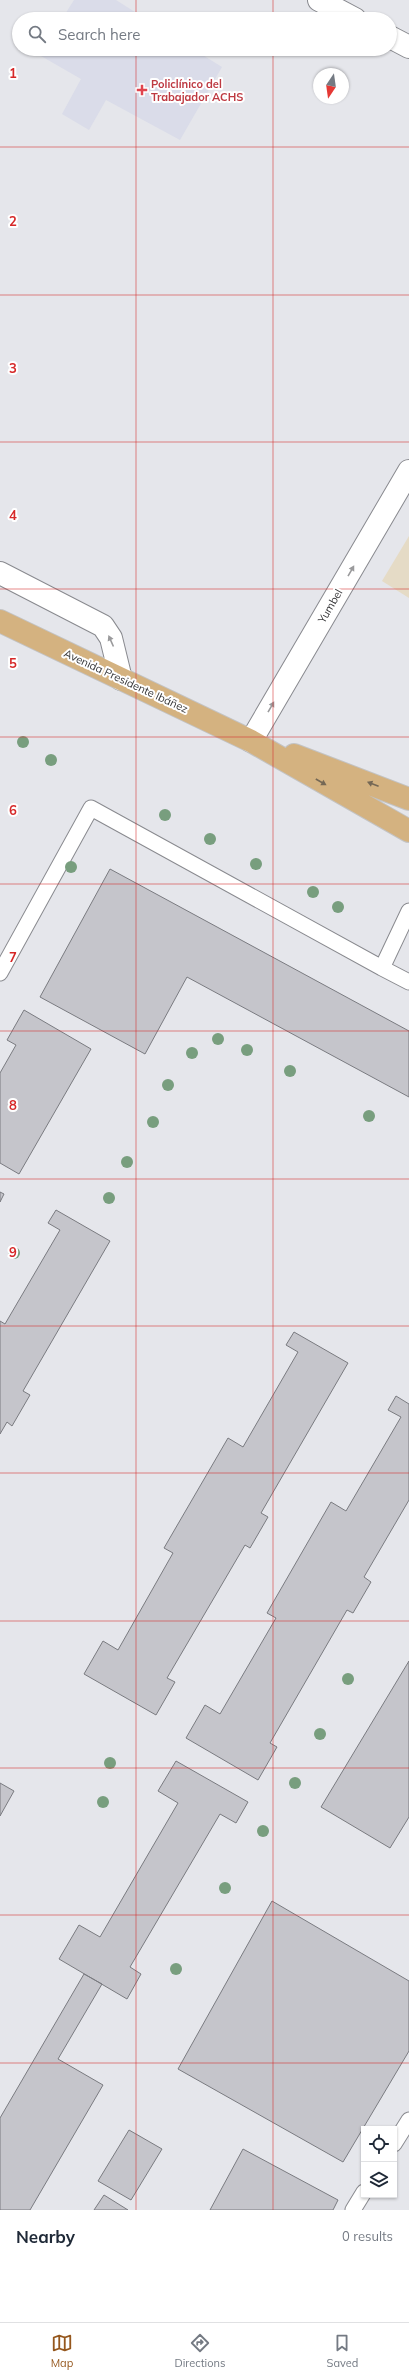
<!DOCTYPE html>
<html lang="en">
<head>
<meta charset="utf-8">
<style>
	body { margin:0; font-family:Mulish,sans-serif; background:#f6f6f7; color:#1f2937 }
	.controls { position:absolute; right:12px; bottom:12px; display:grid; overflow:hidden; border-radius:0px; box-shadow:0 1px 3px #0004 }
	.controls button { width:36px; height:36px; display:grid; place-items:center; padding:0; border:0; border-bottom:1px solid #e0e1e3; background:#fff; color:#1f2937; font:20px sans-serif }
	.compass { position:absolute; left:313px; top:68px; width:36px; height:36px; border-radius:50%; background:#fff; box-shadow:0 1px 3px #0004; rotate:193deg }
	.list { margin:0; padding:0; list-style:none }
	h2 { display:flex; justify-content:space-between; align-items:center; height:52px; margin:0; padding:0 16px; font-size:17px }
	h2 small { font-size:13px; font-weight:400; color:#747a83 }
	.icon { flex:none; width:22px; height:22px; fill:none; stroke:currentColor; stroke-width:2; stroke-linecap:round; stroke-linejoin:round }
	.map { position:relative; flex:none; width:409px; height:2210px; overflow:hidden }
	.search { position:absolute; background:#fff; box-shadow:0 1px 3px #0004; left:12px; right:12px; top:12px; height:44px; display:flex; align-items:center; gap:10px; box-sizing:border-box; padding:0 14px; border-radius:22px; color:#747a83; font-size:15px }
	.sheet { height:112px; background:#fff }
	nav { display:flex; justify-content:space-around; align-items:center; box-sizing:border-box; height:56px; border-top:1px solid #e0e1e3; background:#fff; font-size:11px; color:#747a83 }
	nav a { display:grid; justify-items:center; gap:2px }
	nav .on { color:#95571d }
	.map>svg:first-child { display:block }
	.built { fill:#dadce9 }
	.education { fill:#e5dbc6 }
	.building { fill:#c5c5cb; stroke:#7a7b80 }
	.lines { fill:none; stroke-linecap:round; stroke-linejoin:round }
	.service-casing { stroke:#898a8f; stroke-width:17 }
	.minor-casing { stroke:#898a8f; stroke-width:24 }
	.primary-casing { stroke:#c3c3c3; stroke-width:24 }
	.service { stroke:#fff; stroke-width:15 }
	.minor { stroke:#fff; stroke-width:22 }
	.primary { stroke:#d4b280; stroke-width:22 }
	.tree { fill:#789e7e }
	.oneway { fill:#9a9a9c }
	.oneway2 { fill:#756855 }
	.grid { fill:none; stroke:#d62828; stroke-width:1; stroke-opacity:0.55 }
	.health-dot { fill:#e0444e; stroke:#fff; stroke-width:1.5 }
	.labels { text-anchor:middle; stroke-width:4; stroke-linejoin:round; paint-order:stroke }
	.health-label { font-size:11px; font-weight:bold; fill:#be3a42; stroke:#fff; text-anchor:start }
	.street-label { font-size:11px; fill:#363638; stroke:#fff }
	.grid-label { font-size:13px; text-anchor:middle; font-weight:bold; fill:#d62828; stroke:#fff; stroke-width:4; stroke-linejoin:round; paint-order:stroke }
</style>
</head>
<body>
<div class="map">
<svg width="409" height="2210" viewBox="0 0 409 2210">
	<rect width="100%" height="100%" fill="#e5e6eb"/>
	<path class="built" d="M74 0H116L146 19H62Z
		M45 49H193L222 67 180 140 106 100 89 130 62 114 81 79 41 56Z"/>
	<path class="education" d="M409 536V598L382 581Z"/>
	<path class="building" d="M110 869 409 1031V1097L187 977 145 1054 40 997Z
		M24 1010 91 1049 19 1174 0 1163V1073L16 1045 7 1040Z
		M0 1192 4 1194 0 1202Z
		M56 1210 110 1241 23 1391 30 1395 12 1426 7 1422 0 1434V1321L5 1324 60 1230 48 1223Z
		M294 1332 348 1363 261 1513 268 1517 250 1548 245 1545 167 1678 175 1682 156 1715 84 1674 103 1641 118 1650 173 1553 164 1548 228 1438 243 1447 298 1352 286 1345Z
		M396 1396 409 1404V1500L364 1577 371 1582 353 1613 347 1610 270 1743 277 1747 258 1780 186 1738 205 1705 220 1714 276 1618 267 1613 331 1502 346 1511 401 1417 388 1410Z
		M409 1661V1817L390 1848 321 1807Z
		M176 1761 248 1802 236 1823 220 1814 130 1967 141 1974 127 1999 59 1959 79 1925 100 1937 178 1803 158 1791Z
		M0 1783 14 1791 0 1816Z
		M272 1901 409 1981V2051L343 2162 178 2069Z
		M84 1974 102 1984 58 2059 103 2085 30 2210H0V2118Z
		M129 2130 162 2149 131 2200 98 2181Z
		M243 2149 338 2200 333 2210H210Z
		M104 2195 128 2210H94Z"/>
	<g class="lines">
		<g class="service-casing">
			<path id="service" d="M409 911 382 968 409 982
				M0 973 91 808 382 968
				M394 2144 409 2120
				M353 2210 364 2192"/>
		</g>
		<g class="minor-casing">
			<path id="minor" d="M319 0 355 19
				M390 37 409 47
				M0 573 103 626 111 638 121 679
				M251 741 409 471"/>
		</g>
		<g class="primary-casing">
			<path id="primary" d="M0 621 251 741 409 831
				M294 755 409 799"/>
		</g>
		<use href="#service" class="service"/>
		<use href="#minor" class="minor"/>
		<use href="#primary" class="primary"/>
	</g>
	<g class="tree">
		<circle cx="23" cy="742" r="6"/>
		<circle cx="51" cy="760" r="6"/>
		<circle cx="165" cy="815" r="6"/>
		<circle cx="210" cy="839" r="6"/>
		<circle cx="256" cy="864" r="6"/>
		<circle cx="71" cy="867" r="6"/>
		<circle cx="313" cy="892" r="6"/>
		<circle cx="338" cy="907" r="6"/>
		<circle cx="218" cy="1039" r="6"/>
		<circle cx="247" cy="1050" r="6"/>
		<circle cx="192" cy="1053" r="6"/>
		<circle cx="290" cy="1071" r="6"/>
		<circle cx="168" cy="1085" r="6"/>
		<circle cx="369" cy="1116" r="6"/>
		<circle cx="153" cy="1122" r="6"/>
		<circle cx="127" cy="1162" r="6"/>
		<circle cx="109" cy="1198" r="6"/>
		<circle cx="14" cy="1253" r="6"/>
		<circle cx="348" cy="1679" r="6"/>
		<circle cx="320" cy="1734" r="6"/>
		<circle cx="110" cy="1763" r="6"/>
		<circle cx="295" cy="1783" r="6"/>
		<circle cx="103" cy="1802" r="6"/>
		<circle cx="263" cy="1831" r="6"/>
		<circle cx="225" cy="1888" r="6"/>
		<circle cx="176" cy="1969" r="6"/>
	</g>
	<defs><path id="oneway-solid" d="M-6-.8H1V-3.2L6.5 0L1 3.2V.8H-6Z"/></defs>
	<g class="oneway">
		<use href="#oneway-solid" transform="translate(351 571) rotate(-60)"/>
		<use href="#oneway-solid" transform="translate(111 641) rotate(-114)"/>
		<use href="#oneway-solid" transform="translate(271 707) rotate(-60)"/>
	</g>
	<g class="oneway2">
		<use href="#oneway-solid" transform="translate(321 782) rotate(30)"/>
		<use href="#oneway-solid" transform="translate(373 784) rotate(-159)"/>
	</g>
	<path class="grid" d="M136 0V19M273 0V19M136 49V2210M273 49V2210M0 147H409M0 295H409M0 442H409M0 589H409M0 737H409M0 884H409M0 1031H409M0 1179H409M0 1326H409M0 1473H409M0 1621H409M0 1768H409M0 1915H409M0 2063H409"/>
	<path class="health-dot" d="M140 84h4v4h4v4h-4v4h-4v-4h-4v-4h4z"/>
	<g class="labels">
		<g class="health-label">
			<text x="151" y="88">Policlínico del<tspan x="151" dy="13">Trabajador ACHS</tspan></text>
		</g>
		<g class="street-label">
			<text transform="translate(330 606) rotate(-60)" y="4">Yumbel</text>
			<text transform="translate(126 681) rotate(25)" y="4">Avenida Presidente Ibáñez</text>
		</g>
	</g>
	<g class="grid-label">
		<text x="13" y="78">1</text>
		<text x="13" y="226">2</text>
		<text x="13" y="373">3</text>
		<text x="13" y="520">4</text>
		<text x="13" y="668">5</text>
		<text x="13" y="815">6</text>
		<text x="13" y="962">7</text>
		<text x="13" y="1110">8</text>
		<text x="13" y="1257">9</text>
	</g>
</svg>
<div class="controls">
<button><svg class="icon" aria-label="locate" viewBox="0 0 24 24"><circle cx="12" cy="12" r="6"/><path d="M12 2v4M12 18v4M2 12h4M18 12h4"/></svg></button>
<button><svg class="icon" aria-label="layers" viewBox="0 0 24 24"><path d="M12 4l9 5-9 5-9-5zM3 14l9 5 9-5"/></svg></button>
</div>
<svg class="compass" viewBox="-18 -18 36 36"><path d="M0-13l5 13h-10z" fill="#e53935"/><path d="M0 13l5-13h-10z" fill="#747a83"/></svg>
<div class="search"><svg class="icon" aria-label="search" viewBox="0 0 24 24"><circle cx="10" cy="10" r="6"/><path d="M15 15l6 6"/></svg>Search here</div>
</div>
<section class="sheet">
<h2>Nearby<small>0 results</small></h2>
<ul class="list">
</ul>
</section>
<nav>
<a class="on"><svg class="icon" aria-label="map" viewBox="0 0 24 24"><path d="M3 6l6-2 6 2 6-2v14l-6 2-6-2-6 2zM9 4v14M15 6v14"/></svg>Map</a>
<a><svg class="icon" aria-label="directions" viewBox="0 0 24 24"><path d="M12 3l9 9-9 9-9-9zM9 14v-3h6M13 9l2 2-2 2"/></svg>Directions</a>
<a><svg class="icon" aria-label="saved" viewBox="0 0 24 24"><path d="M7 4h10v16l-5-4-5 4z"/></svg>Saved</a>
</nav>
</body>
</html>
